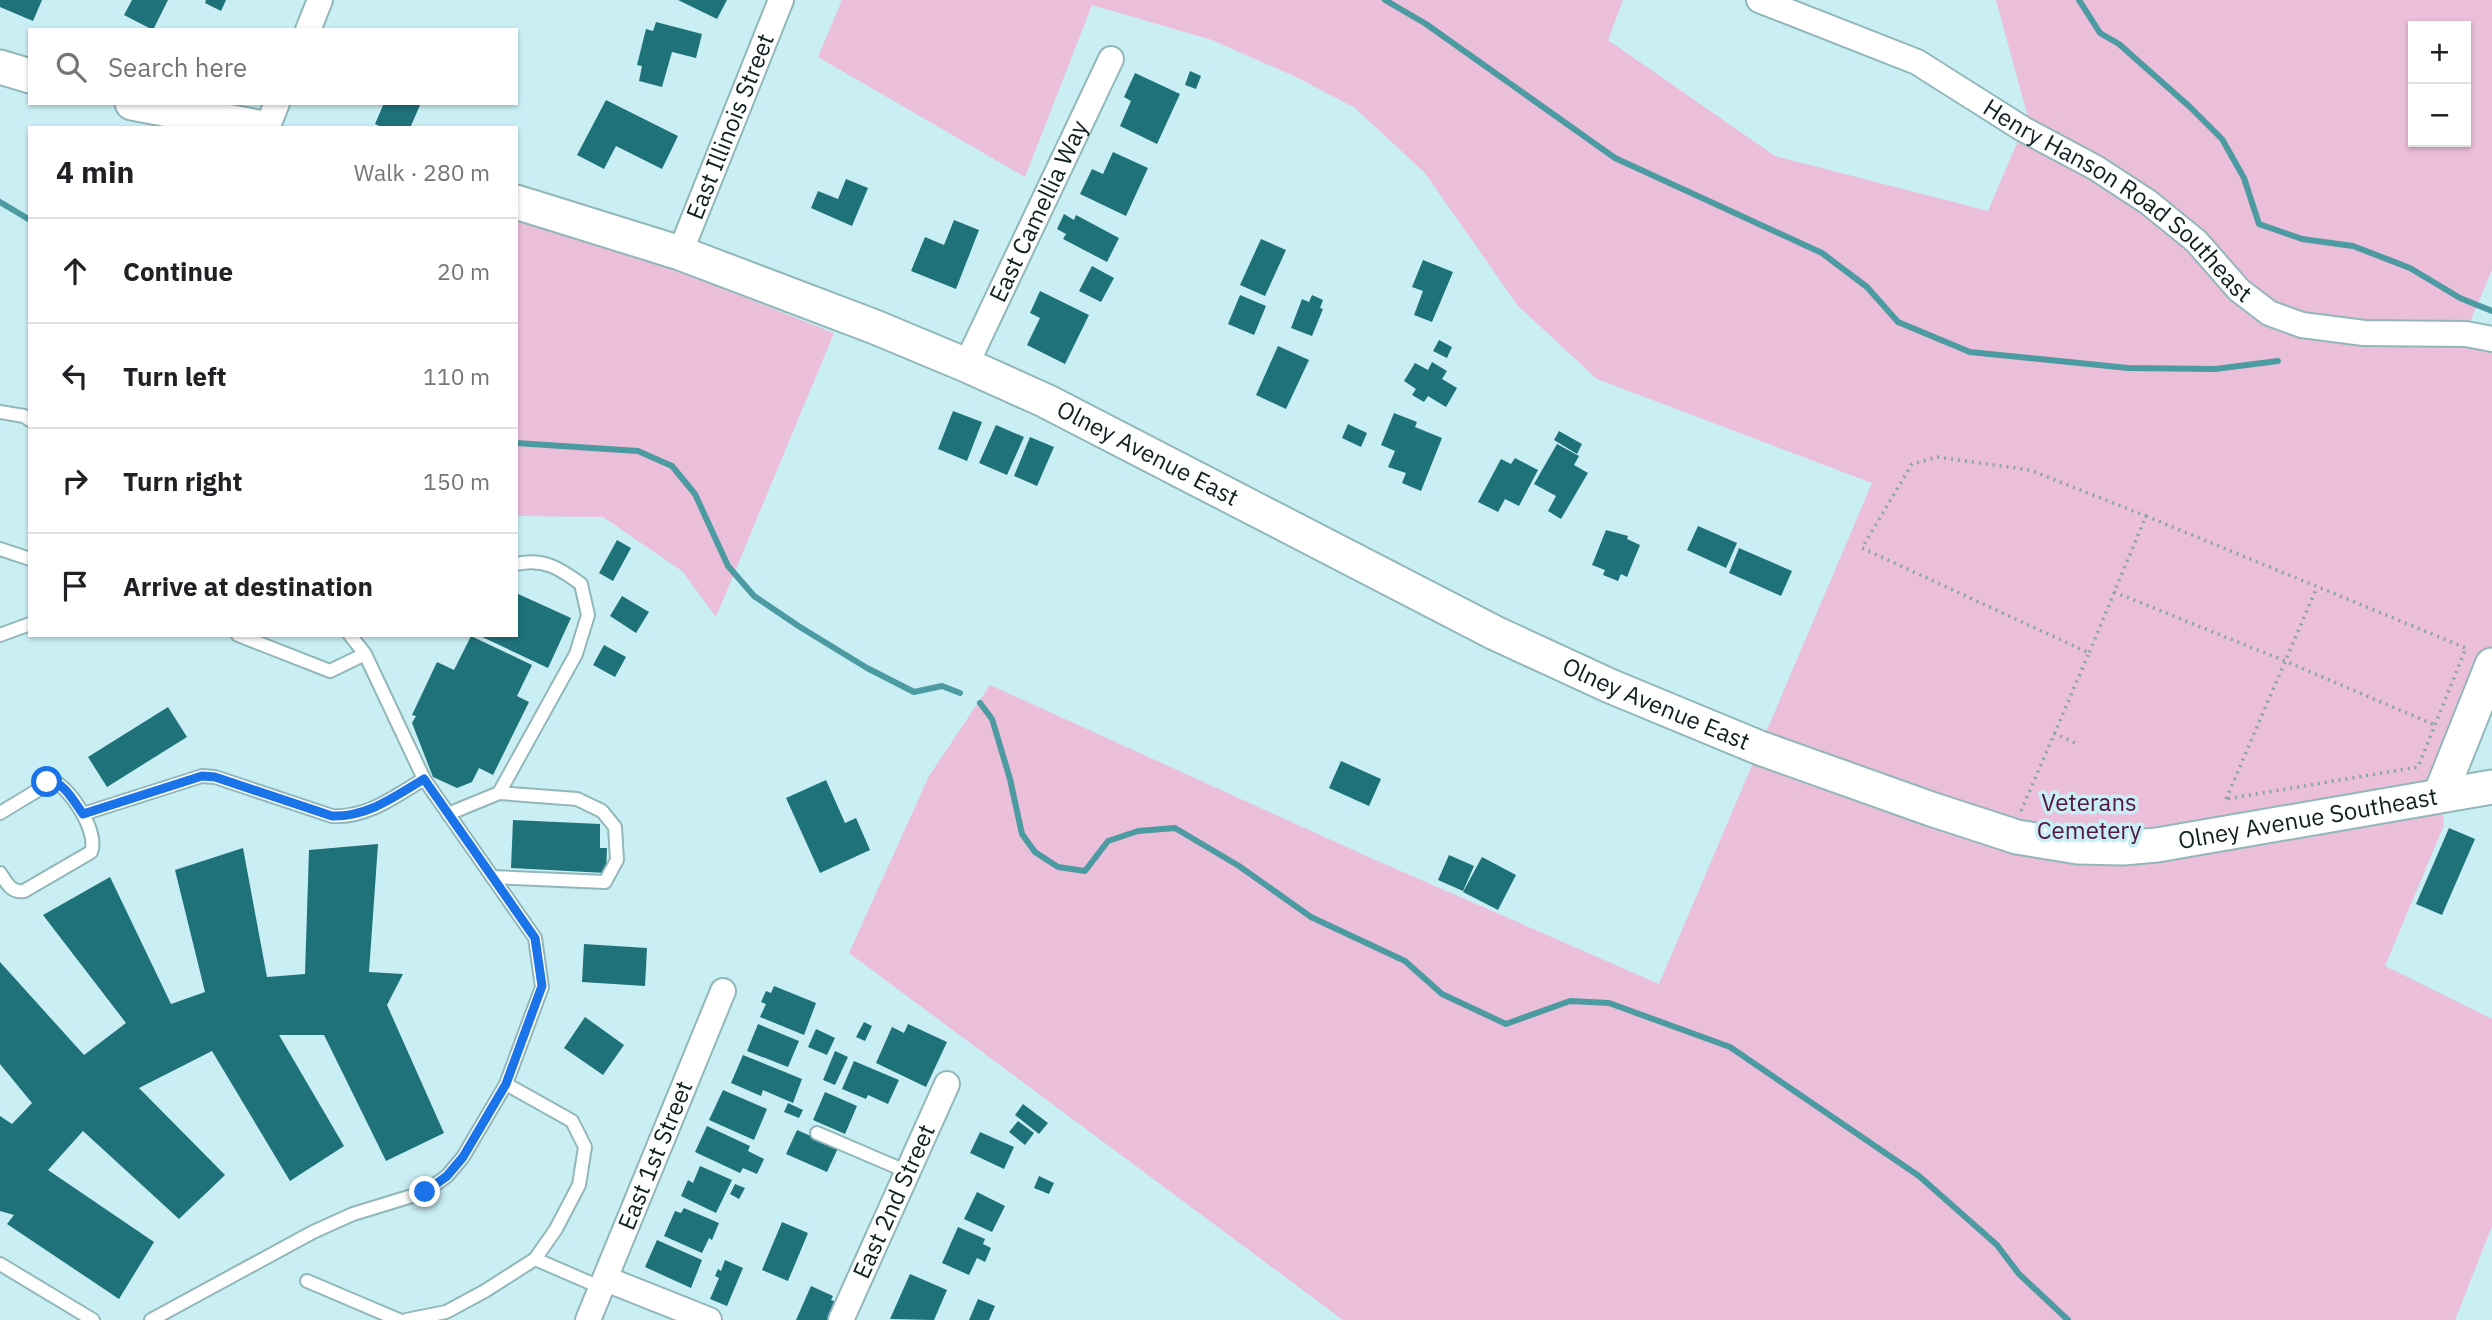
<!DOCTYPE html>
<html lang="en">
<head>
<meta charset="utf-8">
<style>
	body { margin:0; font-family:"IBM Plex Sans",sans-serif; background:#f6f6f6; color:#202124 }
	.controls { position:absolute; right:21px; top:21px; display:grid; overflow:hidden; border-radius:0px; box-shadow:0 2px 5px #0004 }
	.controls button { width:63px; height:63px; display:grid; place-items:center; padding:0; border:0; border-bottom:2px solid #e0e0e0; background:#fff; color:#202124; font:35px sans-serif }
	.stop { position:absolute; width:21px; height:21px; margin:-16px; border:5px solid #1a73e8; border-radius:50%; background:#fff }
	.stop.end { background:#1a73e8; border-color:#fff; box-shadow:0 2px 7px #0008 }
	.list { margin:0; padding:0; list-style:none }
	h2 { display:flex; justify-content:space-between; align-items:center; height:91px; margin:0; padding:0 28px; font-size:30px }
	h2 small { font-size:23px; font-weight:400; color:#757577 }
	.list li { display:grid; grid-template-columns:46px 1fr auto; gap:21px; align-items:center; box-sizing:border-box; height:105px; padding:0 28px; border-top:2px solid #e0e0e0 }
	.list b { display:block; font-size:26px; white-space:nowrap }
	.list em { font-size:23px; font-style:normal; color:#757577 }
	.icon { flex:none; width:38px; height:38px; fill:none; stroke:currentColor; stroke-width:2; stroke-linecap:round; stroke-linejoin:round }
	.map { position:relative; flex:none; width:2492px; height:1320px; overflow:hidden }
	.search { position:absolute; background:#fff; box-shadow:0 2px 5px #0004; left:28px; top:28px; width:490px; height:77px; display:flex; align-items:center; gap:18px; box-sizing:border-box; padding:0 24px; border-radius:0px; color:#757577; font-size:26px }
	.panel { position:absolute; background:#fff; box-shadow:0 2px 5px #0004; left:28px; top:126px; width:490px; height:511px; border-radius:0px }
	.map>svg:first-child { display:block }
	.green { fill:#ebbeda; fill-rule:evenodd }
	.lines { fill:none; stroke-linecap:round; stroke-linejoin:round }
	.stream { stroke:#4c9aa2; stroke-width:6 }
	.building { fill:#1f727a }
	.lane-casing { stroke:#92b7bb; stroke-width:16 }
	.street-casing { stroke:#92b7bb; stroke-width:28 }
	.secondary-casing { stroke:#92b7bb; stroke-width:37 }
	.path { stroke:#87a5a8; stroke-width:3.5; stroke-dasharray:2 5; stroke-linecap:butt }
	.lane { stroke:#fff; stroke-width:12 }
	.street { stroke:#fff; stroke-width:24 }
	.secondary { stroke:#fff; stroke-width:33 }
	.route { stroke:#1a73e8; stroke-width:9 }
	.labels { text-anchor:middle; stroke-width:7; stroke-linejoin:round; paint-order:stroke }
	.street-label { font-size:24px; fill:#101f20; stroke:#c9eff4 }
	.park-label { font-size:24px; fill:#531542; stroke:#c9eff4 }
</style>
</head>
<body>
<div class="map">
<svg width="2492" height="1320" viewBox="0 0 2492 1320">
	<rect width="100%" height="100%" fill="#c9eff4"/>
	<path class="green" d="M842 0H1623L1608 40 1775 156 1988 211 2023 129 2096 168 2269 313 2492 339V665L2440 795 2444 825 2385 966 2492 1019V1226L2455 1320H1343L849 953 929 776 990 685 1364 855 1659 984 1872 483 1597 379 1518 306 1425 173 1355 108 1296 77 1212 40 1092 5 1025 177 818 57Z
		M1996 0H2492V270L2470 322H2349L2272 307 2029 121ZM2413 26H2466V142H2413Z
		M516 219 673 269 834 333 716 617 682 571 603 517 516 516Z"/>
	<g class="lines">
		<path class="stream" d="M1385 0 1426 24 1615 158 1822 253 1867 287 1898 322 1970 352 2128 368 2215 369 2278 361
			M2079 0 2100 33 2119 44 2190 107 2222 139 2244 178 2259 224 2302 239 2353 246 2410 268 2460 298 2492 311
			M0 202 30 220
			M516 443 638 451 672 466 695 494 728 566 754 596 800 627 867 668 914 692 942 686 960 693
			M980 703 992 719 1010 779 1022 834 1035 852 1058 867 1085 871 1108 841 1138 831 1175 828 1239 866 1311 917 1405 961 1442 994 1506 1024 1570 1001 1609 1003 1730 1047 1919 1176 1997 1245 2019 1274 2068 1320"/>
	</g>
	<path class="building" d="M0 0H42L33 21 0 7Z
		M132 0H168L153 30 124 15Z
		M206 0H226L221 11 205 3Z
		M678 0H727L717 19Z
		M656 22 702 34 696 58 672 52 662 87 639 81 642 66 637 65 646 29 653 31Z
		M1190 71 1201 76 1196 89 1185 85Z
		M1135 73 1180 94 1157 144 1120 126 1131 101 1124 97Z
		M606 100 678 136 662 169 616 146 604 169 577 155Z
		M384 103H421L410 128H384L375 124Z
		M1113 152 1148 168 1126 216 1080 194 1092 169 1103 174Z
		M846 179 868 188 852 226 811 208 818 191 838 199Z
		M1064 214 1074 220 1076 215 1119 238 1107 262 1063 239 1066 234 1057 229Z
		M954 220 979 230 956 289 911 271 925 237 944 245Z
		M1261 239 1286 250 1265 296 1240 285Z
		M1423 260 1453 272 1432 322 1414 315 1423 291 1412 287Z
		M1092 266 1114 278 1101 302 1079 291Z
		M1040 291 1089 315 1065 364 1027 345 1040 318 1030 313Z
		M1240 295 1266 306 1254 335 1228 324Z
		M1312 295 1323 300 1320 308 1323 309 1312 336 1291 328 1302 299 1309 302Z
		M1439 340 1452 347 1447 358 1433 351Z
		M1278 346 1309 360 1286 409 1256 395Z
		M1432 362 1447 371 1442 379 1457 388 1446 407 1428 396 1424 402 1412 395 1416 389 1404 381 1415 363 1428 370Z
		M953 411 982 422 967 461 938 449Z
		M1394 413 1417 422 1415 427 1442 438 1421 491 1402 483 1406 473 1388 467 1395 451 1381 445Z
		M1348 424 1367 433 1361 447 1342 438Z
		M996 425 1024 437 1007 475 979 463Z
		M1559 431 1582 444 1577 454 1554 440Z
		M1030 437 1054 447 1037 486 1014 476Z
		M1557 444 1579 456 1574 465 1588 473 1561 519 1548 511 1556 496 1534 484Z
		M1515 458 1538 470 1519 506 1505 499 1498 512 1478 502 1501 459 1511 464Z
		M1698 526 1737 543 1726 568 1687 550Z
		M1606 530 1628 536 1627 539 1640 545 1627 577 1621 574 1618 581 1603 575 1605 570 1592 565Z
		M617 540 631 548 613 581 599 573Z
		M1739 548 1792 571 1781 596 1729 573Z
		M516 593 571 618 548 668 478 635H516Z
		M622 596 649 612 636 633 610 616Z
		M471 636 532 665 517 696 529 702 493 775 479 768 472 782 457 788 433 777 412 723 416 716 412 715 437 662 454 670Z
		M604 645 626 657 615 677 593 665Z
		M168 707 187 737 107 787 88 757Z
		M1341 761 1381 779 1369 806 1329 788Z
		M826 780 845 823 856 818 870 850 820 873 786 798Z
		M513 820 600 824V848H607L606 873 511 868Z
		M2449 828 2475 839 2442 915 2416 904Z
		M378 844 369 972 403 974 387 1005 444 1133 386 1161 324 1035H279L344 1146 290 1181 212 1051 139 1088 225 1175 179 1219 83 1131 48 1170 154 1242 119 1299 7 1224 14 1215 0 1211V1116L12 1124 32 1103 0 1064V962L84 1055 126 1023 43 915 110 877 171 1004 205 992 175 870 243 848 267 977 305 974 309 850Z
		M1449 855 1474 866 1463 891 1438 880Z
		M1482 857 1516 875 1498 910 1463 892Z
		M584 944 647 948 645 986 582 982Z
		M774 986 816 1003 804 1035 760 1017 766 1004 761 1002 766 991 771 993Z
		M585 1017 624 1045 603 1075 564 1048Z
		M864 1022 872 1026 865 1041 856 1037Z
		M758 1024 799 1041 788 1067 747 1051Z
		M908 1024 947 1042 926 1087 876 1063 892 1027 904 1033Z
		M816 1029 835 1038 827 1055 808 1047Z
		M835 1051 848 1057 835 1085 823 1080Z
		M743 1055 802 1079 793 1103 763 1090 761 1096 731 1083Z
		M854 1061 899 1080 888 1104 868 1095 866 1099 842 1089Z
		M723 1090 767 1109 754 1140 709 1120Z
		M825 1092 857 1106 845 1134 813 1120Z
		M788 1103 803 1110 799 1118 784 1112Z
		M1023 1104 1048 1123 1039 1134 1015 1115Z
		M1018 1121 1034 1133 1025 1145 1009 1132Z
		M707 1126 750 1146 748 1151 764 1159 757 1174 743 1168 740 1173 695 1152Z
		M797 1130 838 1148 827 1172 786 1154Z
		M980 1132 1014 1147 1004 1169 970 1153Z
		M700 1166 732 1180 716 1213 681 1196 688 1180 693 1183Z
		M1039 1176 1054 1183 1049 1194 1034 1188Z
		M735 1184 745 1188 739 1199 730 1194Z
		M977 1192 1005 1206 992 1232 964 1219Z
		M684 1208 719 1223 712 1240 709 1238 702 1253 664 1236 675 1211 681 1213Z
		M782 1222 808 1233 788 1281 762 1270Z
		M958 1227 985 1239 983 1244 991 1248 985 1262 977 1258 969 1275 942 1263Z
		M657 1240 702 1260 691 1288 645 1267Z
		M725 1260 743 1268 727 1306 710 1299 719 1278 715 1276 718 1269 721 1271Z
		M910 1274 947 1290 934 1320 890 1319Z
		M811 1286 833 1296 831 1300 839 1303 832 1320H796Z
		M978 1299 995 1306 989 1320H969Z"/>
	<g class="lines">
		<g class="lane-casing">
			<path id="lane" d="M0 412 24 416 30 420
				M0 549 30 559
				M0 635 30 624
				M238 635 330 671 365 654
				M0 813 53 781C71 788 99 833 91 852L24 891C11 893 7 883 0 873
				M83 814 202 776 215 777 332 816C367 818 394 797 424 779
				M448 814 499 793 576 654 588 615 581 584C559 568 544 558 516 564
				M492 877 605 882 617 860 615 827 602 811 577 799 499 793
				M817 1133 908 1172
				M535 1259 602 1288
				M0 1264 93 1320
				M307 1281 399 1320
				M151 1320 313 1232 353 1214 425 1192 447 1176 463 1157 506 1084 542 987 535 938 424 779 365 654 350 635
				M406 1320 446 1312 485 1291 535 1259 556 1229 579 1185 585 1147 572 1121 506 1084"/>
		</g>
		<g class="street-casing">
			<g id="street">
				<path id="s1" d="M1759 0 1917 62 2023 129 2096 168 2148 202 2196 241 2239 290 2269 313 2302 325 2364 333 2466 334 2492 339"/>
				<path d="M308 30 320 0"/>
				<path d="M267 128 277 103"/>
				<path id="s2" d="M680 253 781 0"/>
				<path id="s3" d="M966 365 1111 59"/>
				<path d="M606 1279 709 1320"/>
				<path id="s4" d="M588 1320 723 991"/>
				<path id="s5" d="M841 1320 947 1084"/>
			</g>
		</g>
		<g class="secondary-casing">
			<g id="secondary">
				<path d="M0 67 30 76"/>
				<path d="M132 103 263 128"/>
				<path id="s6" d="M516 202 680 253 875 327 966 365 1046 401 1495 633 1610 686 1760 748 1931 809 2017 837 2078 847 2123 848 2157 845 2492 787"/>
				<path d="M2440 795 2492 665"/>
			</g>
		</g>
		<path class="path" d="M2146 516 2466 648 2418 767 2226 799
			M2114 592 2285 661 2435 725
			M2054 733 2075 743
			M2226 799 2317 587
			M2021 811 2089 653 1862 548 1912 464 1937 457 2030 470 2146 516 2089 653"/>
		<use href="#lane" class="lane"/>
		<use href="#street" class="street"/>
		<use href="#secondary" class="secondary"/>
	</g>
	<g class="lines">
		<path class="route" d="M47 782C63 779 74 802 83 814L202 776 215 777 332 816C367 817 394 797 424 779L535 938 542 986 506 1084 463 1157 447 1176 425 1192"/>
	</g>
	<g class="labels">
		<g class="street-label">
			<text dy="8" stroke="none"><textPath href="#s2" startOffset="136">East Illinois Street</textPath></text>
			<text dy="8" stroke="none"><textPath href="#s1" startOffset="415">Henry Hanson Road Southeast</textPath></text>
			<text dy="8" stroke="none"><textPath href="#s3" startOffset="170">East Camellia Way</textPath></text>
			<text dy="8" stroke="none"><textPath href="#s6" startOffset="681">Olney Avenue East</textPath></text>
			<text dy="8" stroke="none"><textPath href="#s6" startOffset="1248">Olney Avenue East</textPath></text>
			<text dy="8" stroke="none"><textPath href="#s6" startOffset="1927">Olney Avenue Southeast</textPath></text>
			<text dy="8" stroke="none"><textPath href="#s4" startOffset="178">East 1st Street</textPath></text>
			<text dy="8" stroke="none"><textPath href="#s5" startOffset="130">East 2nd Street</textPath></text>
		</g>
		<g class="park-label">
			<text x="2089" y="811">Veterans<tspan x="2089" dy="28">Cemetery</tspan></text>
		</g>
	</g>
</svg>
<div class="controls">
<button>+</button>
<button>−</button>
</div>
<div class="stop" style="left:47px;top:782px"></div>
<div class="stop end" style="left:425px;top:1192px"></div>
<div class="search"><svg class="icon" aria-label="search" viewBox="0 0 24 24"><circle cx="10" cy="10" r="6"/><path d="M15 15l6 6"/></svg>Search here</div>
<section class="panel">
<h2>4 min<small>Walk · 280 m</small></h2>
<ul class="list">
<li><svg class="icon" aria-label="ahead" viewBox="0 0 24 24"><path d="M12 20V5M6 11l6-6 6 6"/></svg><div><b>Continue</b></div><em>20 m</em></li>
<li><svg class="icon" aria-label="left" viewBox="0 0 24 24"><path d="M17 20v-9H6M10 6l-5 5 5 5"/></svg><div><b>Turn left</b></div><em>110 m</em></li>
<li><svg class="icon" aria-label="right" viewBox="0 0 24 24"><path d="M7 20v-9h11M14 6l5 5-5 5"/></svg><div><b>Turn right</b></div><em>150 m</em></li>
<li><svg class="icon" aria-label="arrive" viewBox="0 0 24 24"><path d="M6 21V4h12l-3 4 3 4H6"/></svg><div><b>Arrive at destination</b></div></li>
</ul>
</section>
</div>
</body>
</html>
